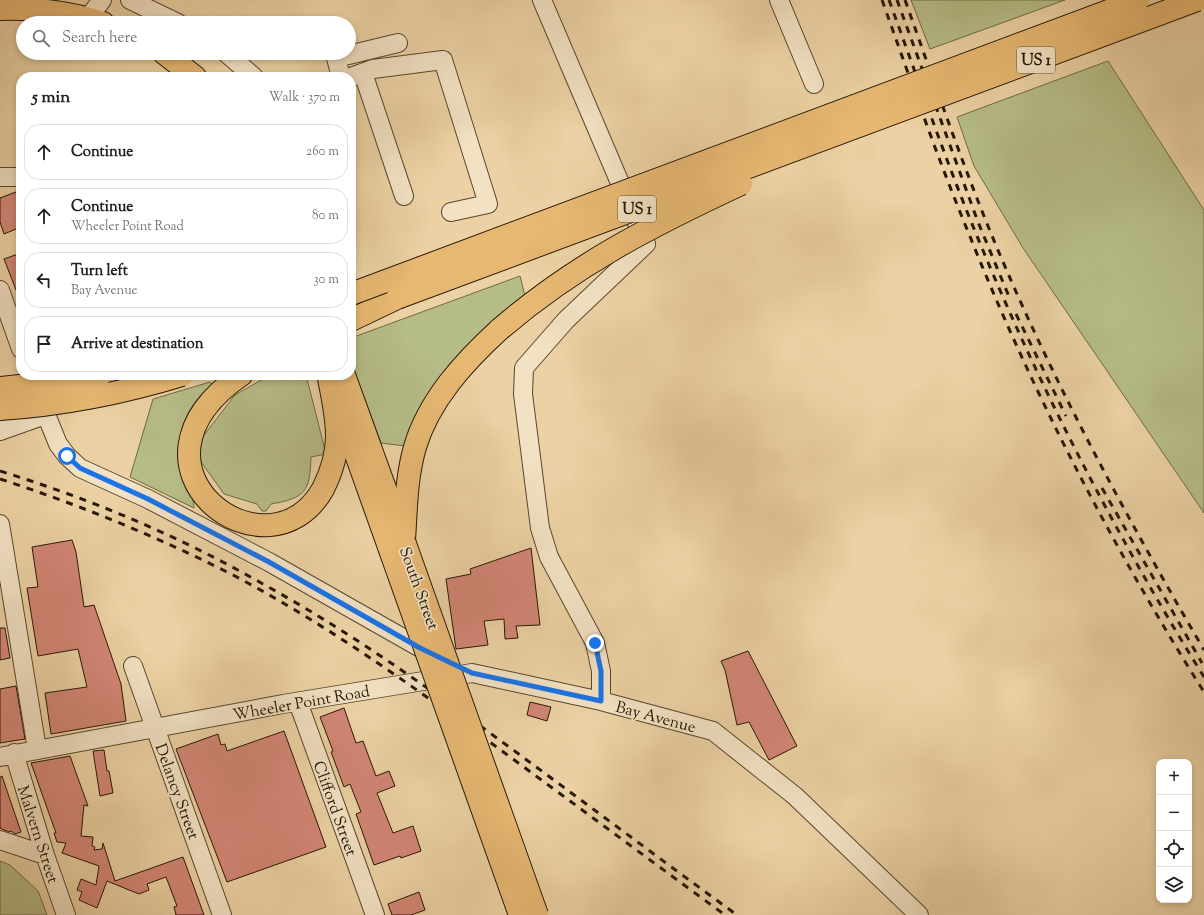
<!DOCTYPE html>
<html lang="en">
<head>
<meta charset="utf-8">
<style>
	body { margin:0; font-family:"Sorts Mill Goudy",serif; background:#f2f2f2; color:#202124 }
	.controls { position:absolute; right:12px; bottom:12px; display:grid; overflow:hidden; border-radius:8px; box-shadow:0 2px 6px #0003 }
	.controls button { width:36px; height:36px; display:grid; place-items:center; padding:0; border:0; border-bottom:1px solid #e0e0e0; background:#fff; color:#202124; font:20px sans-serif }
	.stop { position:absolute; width:12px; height:12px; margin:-9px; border:3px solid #1a73e8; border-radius:50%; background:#fff }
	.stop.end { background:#1a73e8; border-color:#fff; box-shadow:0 1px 4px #0008 }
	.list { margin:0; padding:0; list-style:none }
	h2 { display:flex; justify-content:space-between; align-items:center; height:52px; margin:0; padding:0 16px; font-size:17px }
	h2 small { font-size:13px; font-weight:400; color:#757577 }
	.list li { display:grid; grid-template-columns:26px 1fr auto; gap:12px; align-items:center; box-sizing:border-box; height:56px; margin:0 8px 8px; padding:0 8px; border:1px solid #e0e0e0; border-radius:16px }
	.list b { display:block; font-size:15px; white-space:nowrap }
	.list p { margin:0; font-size:13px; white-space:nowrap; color:#757577 }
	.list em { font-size:13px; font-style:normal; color:#757577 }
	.icon { flex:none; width:22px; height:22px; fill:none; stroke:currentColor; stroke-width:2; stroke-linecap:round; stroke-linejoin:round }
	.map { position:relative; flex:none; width:1204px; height:915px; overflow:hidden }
	.search { position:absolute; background:#fff; box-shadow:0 2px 6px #0003; left:16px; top:16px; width:340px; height:44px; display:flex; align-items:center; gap:10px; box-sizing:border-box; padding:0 14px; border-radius:22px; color:#757577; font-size:15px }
	.panel { position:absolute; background:#fff; box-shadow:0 2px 6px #0003; left:16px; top:72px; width:340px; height:308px; border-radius:16px }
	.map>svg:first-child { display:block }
	.green { fill:#b6bc86; stroke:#6e6a46 }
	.building { fill:#d38676; stroke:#261807 }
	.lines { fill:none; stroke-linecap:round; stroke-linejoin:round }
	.minor-casing { stroke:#57462e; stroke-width:20 }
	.major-casing { stroke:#261807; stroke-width:24 }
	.highway-casing { stroke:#261807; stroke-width:24 }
	.minor { stroke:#f2e1c3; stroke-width:18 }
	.major { stroke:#e6b872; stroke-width:22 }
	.highway { stroke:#e6b872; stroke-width:22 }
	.rail { stroke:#261807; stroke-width:3; stroke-dasharray:7 7; stroke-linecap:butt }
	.major-bridge-casing { stroke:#261807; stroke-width:24; stroke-linecap:butt }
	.highway-bridge-casing { stroke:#261807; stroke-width:24; stroke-linecap:butt }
	.major-bridge { stroke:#e6b872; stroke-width:22 }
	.highway-bridge { stroke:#e6b872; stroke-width:22 }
	.route { stroke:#1a73e8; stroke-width:5 }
	.labels { text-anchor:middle; stroke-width:3.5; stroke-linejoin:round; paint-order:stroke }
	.shield { fill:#f2e1c3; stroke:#63543f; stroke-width:1 }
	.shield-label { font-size:15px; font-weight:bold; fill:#261807 }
	.street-label { font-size:16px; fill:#261807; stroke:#f2e1c3 }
</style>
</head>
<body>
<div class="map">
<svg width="1204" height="915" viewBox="0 0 1204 915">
	<rect width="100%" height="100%" fill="#ebd1a3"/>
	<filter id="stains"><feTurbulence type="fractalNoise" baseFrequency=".005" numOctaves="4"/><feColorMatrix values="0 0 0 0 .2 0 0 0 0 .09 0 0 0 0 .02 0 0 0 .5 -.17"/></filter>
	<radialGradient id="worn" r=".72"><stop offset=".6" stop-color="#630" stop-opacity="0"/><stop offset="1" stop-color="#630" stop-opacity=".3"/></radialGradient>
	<path class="green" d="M911 0H1065L930 49Z
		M1108 61 1204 210V513L1023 248 974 166 957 117Z
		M520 276 525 296 405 446 381 443 351 362V338Z
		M270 375H306L326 454 311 457C310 492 305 498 271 504L266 511H262L257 504 224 494 199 459 197 444 235 395Z
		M210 382 212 384C188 406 178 425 181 458 181 463 181 471 183 476 186 487 194 496 194 508L130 477 153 399Z
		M0 861 10 865 38 891 47 915H0Z"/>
	<path class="building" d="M21 190V227L4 234 0 222V198Z
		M21 253V300H20L4 259Z
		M72 540 76 552 84 607 94 605 121 684 126 721 51 734 45 693 87 687 78 649 38 656 27 588 38 587 32 547Z
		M531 548 540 625 516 626 518 638 505 639 504 619 484 621 488 645 456 649 446 579 471 574 470 569Z
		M0 628H5L10 658 0 660Z
		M748 651 797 746 769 760 749 722 737 725 725 670 721 661Z
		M16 686 25 739 0 743V689Z
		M530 702 551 707 547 721 527 715Z
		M344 708 356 743 363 741 376 776 389 771 395 786 377 793 393 833 413 826 421 851 401 858 400 856 374 865 356 814 361 812 350 784 344 787 331 752 333 751 320 717Z
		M284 731 326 847 227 882 176 749 218 734 221 745 225 744 227 751Z
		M104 750 107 771H109L113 793 100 796 93 751Z
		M70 756 88 806 84 805 81 836 93 837 92 846 95 847 94 850 102 849 103 843 115 881 183 857 204 915H176L174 907 177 906 166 877 147 884 149 890 139 894 107 881 97 908 79 900 82 892 77 890 81 879 96 885 99 866 62 853 66 843 57 842 54 833H56L31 763Z
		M2 776 21 832 15 834 11 831 9 832 0 828V777Z
		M419 892 425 910 411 915H392L388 904Z"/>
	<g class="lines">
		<g class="minor-casing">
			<path id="minor" d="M130 0 178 23
				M542 0 646 244 566 320 524 368 523 394 540 528 549 557 595 643 601 671V701
				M779 0 814 84
				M88 18 102 0
				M226 53 254 77
				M363 73 404 196
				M341 77 336 58 398 43
				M351 77 373 69 443 60 488 204 451 212
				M0 177H21
				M0 290 21 349
				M37 392 58 444 67 456 80 468 148 499 269 562 433 655
				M0 431 45 415
				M0 524 37 749
				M133 666 222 915
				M298 702 375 915
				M14 753 45 855 66 915
				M0 757 283 704 472 673 601 701 713 731 795 796 919 915
				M0 840 45 855"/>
		</g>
		<g class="major-casing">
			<path id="major" d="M0 9C35 8 69 12 103 23
				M164 53 195 77
				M344 375 404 541
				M338 404 389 547"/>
		</g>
		<g class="highway-casing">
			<path id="highway" d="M351 320 397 298
				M241 375C107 468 268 586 323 489 331 473 337 454 337 436 337 417 333 398 329 379
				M404 541C406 510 406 478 415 447 429 400 464 362 500 329"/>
		</g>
		<use href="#minor" class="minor"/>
		<use href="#major" class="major"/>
		<use href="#highway" class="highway"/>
		<path class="rail" d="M882 0C910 78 937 157 969 234 1032 392 1113 548 1204 692
			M889 0C918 79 945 159 977 236 1040 389 1117 537 1204 677
			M897 0 978 222 1010 299
			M905 0C934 81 962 164 995 243 1054 384 1127 518 1204 650
			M1016 314 1066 416
			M0 471C91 499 181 537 263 584 354 634 437 694 520 755 592 808 664 862 737 915
			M0 479C80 505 158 537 233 575 324 623 408 683 491 743 569 800 647 858 725 915
			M1102 488 1202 663"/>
		<g class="major-bridge-casing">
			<path id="major-bridge" d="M404 541 537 915
				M389 547 520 915"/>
		</g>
		<g class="highway-bridge-casing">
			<path id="highway-bridge" d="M351 294 1138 0
				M397 298 1197 0
				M500 329C576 264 651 226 741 184
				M0 388 57 382 100 375
				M0 409C62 405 123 393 182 375"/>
		</g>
		<use href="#major-bridge" class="major-bridge"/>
		<use href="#highway-bridge" class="highway-bridge"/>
	</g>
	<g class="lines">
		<path class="route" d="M67 456 80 468 148 499 269 562 420 648 472 673 601 701V671L595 643"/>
	</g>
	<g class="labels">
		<g class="shield">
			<rect x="1017" y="47" width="38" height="26" rx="3"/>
			<rect x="618" y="196" width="38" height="26" rx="3"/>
		</g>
		<g class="shield-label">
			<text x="1036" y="65">US 1</text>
			<text x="637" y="214">US 1</text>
		</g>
		<g class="street-label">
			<text transform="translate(420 588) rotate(70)" y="6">South Street</text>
			<text transform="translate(301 702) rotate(-10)" y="6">Wheeler Point Road</text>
			<text transform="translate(656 716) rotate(15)" y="6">Bay Avenue</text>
			<text transform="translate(178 791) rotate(70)" y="6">Delancy Street</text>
			<text transform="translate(336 808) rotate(70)" y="6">Clifford Street</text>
			<text transform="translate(39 834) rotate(72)" y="6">Malvern Street</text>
		</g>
	</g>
	<rect width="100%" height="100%" filter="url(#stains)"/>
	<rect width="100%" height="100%" fill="url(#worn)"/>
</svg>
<div class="controls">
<button>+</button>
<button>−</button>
<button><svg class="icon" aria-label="locate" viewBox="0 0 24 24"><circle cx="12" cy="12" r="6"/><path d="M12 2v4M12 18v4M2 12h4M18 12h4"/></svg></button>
<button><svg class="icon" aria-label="layers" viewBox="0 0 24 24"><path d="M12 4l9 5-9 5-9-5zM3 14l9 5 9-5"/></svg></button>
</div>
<div class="stop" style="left:67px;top:456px"></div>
<div class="stop end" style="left:595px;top:643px"></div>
<div class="search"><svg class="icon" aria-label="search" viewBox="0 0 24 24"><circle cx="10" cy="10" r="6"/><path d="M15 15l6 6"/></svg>Search here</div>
<section class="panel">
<h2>5 min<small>Walk · 370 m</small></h2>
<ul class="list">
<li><svg class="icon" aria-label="ahead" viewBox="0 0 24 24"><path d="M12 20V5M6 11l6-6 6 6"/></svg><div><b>Continue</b></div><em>260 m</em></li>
<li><svg class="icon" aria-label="ahead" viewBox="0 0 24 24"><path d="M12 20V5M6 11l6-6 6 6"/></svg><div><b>Continue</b><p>Wheeler Point Road</p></div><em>80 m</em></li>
<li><svg class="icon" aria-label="left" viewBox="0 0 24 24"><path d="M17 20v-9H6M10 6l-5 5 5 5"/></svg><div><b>Turn left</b><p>Bay Avenue</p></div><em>30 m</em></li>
<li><svg class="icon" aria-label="arrive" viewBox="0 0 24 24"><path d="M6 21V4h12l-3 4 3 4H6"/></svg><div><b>Arrive at destination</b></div></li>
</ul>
</section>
</div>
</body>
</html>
